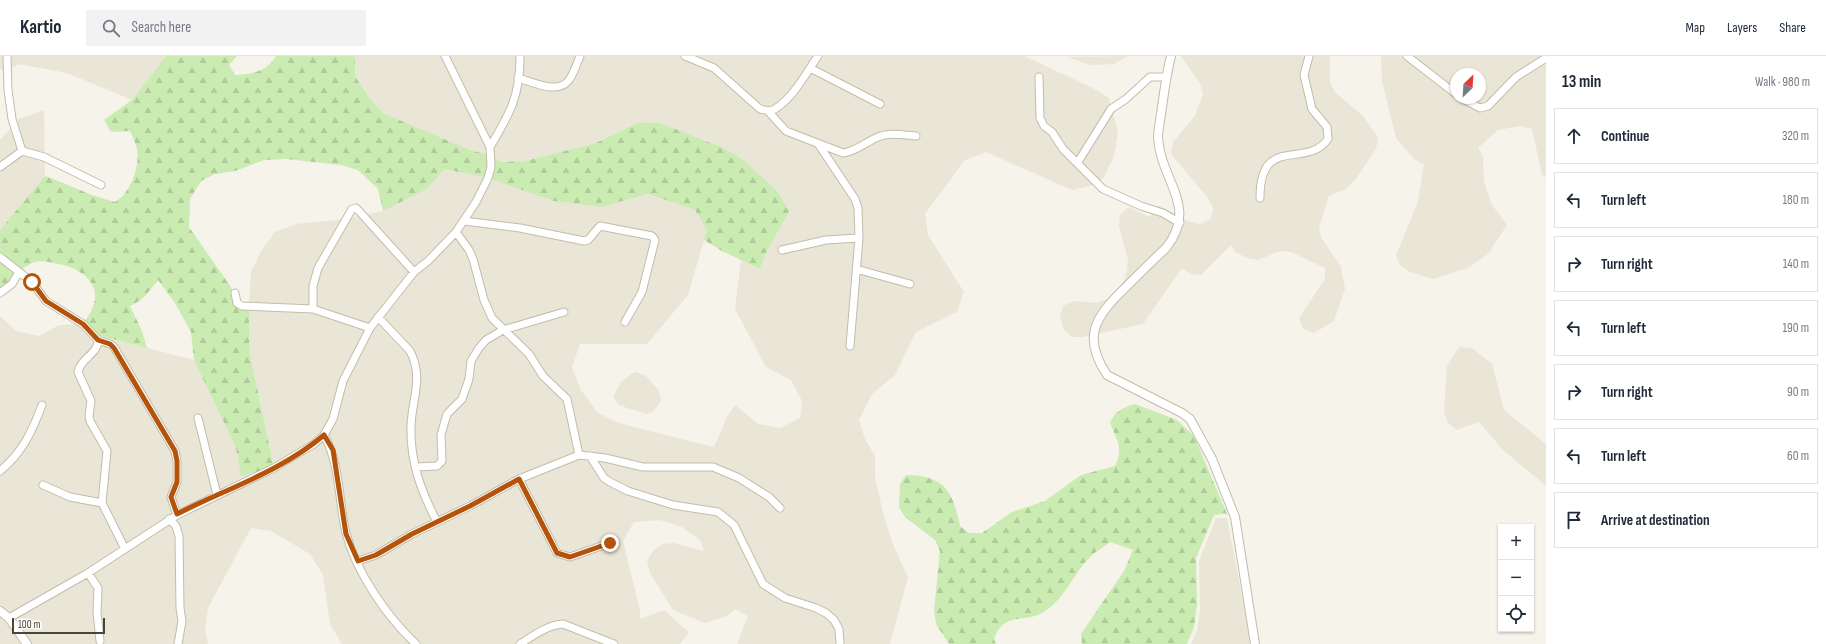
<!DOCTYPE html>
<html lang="en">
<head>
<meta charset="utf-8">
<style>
	body { margin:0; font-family:"Sofia Sans Condensed",sans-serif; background:#f2f2f3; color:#1f2937 }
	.controls { position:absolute; right:12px; bottom:12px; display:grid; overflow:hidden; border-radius:0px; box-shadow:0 1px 3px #0004 }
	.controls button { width:36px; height:36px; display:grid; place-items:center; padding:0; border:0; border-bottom:1px solid #e0e1e3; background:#fff; color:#1f2937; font:20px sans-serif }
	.compass { position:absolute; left:1450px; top:12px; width:36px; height:36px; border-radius:50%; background:#fff; box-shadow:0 1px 3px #0004; rotate:25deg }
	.scale { position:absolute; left:12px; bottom:10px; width:93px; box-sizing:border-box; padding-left:4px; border:2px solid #4a4537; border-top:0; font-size:11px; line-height:14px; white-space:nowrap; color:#4a4537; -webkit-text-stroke:3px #fff; paint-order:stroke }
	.stop { position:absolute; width:12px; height:12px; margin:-9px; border:3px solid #b45309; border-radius:50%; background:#fff }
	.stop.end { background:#b45309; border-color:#fff; box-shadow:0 1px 4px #0008 }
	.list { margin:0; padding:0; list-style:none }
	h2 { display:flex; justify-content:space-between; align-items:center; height:52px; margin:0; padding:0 16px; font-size:17px }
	h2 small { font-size:13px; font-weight:400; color:#747a83 }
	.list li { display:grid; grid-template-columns:26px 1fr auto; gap:12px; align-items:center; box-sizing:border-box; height:56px; margin:0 8px 8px; padding:0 8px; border:1px solid #e0e1e3; border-radius:0px }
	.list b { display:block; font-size:15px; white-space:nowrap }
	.list em { font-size:13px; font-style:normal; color:#747a83 }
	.icon { flex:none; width:22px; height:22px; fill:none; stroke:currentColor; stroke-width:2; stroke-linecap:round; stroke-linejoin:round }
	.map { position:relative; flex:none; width:1546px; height:588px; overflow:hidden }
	header { display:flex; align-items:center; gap:24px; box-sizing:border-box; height:56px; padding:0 20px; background:#fff; border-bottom:1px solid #e0e1e3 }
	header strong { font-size:19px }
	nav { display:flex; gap:22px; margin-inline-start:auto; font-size:14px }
	.search { width:280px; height:36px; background:#f2f2f3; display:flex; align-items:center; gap:10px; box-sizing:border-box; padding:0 14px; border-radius:0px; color:#747a83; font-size:15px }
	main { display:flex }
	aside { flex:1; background:#fff }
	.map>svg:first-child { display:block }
	.residential { fill:#eae6d7; fill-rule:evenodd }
	.forest { fill:url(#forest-firs) }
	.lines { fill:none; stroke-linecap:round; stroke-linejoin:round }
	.minor-casing { stroke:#c2bcab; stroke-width:9 }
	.tertiary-casing { stroke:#c2bcab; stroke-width:10 }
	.minor { stroke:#fff; stroke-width:7 }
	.tertiary { stroke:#fff; stroke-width:8 }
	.route { stroke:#b45309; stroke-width:5 }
</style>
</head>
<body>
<header>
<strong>Kartio</strong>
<div class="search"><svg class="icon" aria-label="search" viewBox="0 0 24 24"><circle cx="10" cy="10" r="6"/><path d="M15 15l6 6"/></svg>Search here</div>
<nav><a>Map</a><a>Layers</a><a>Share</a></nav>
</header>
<main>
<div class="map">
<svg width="1546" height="588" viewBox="0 0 1546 588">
	<defs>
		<pattern id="forest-firs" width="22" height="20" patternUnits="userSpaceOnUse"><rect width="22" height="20" fill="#caebb1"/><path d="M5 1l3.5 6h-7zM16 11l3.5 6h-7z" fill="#afcb99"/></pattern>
	</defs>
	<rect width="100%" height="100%" fill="#f5f3ea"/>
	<path class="residential" d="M0 0H166L132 44 67 17 18 8 7 16 0 13Z
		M355 0H1024L1091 31 1109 42 1118 76 1114 100 1104 121 1097 128 1072 134 986 96 964 105 925 158 928 179 964 236 957 256 916 276 895 319 872 338 859 364 865 383 875 400V421L883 457 894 491 908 521 890 588H737L748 560 735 553 727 560 705 567 673 554 650 517 647 505 653 495 662 488 674 487 704 495 700 484 682 471 660 464 634 466 623 485 640 554V563L664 554 689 576 680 588H342L330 568 323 519 310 498 271 475 251 472 208 552 205 574 208 588H0V260L16 275 39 280 59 269 83 268 94 278 194 304 236 392 241 419 274 412 249 294V250L251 216 261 195 275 176 296 168 345 163 383 155 427 133 443 113 488 122 553 145 601 151 648 138 695 154 707 174 688 239 647 288H580L572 311 581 334 598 357 619 367 714 391 727 361 735 349 758 368 780 372 800 362 802 345 791 324 766 311 735 253 741 204 760 213 766 197 637 67 596 87 525 105 502 106 492 100 470 94 383 57 368 40 355 20Z
		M1128 0 1114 8 1090 9 1068 1Z
		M1181 0H1330V26L1335 36 1363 60 1378 82 1376 93 1355 124 1346 133 1329 140 1319 171 1321 181 1341 211 1345 233 1334 265 1314 277 1303 273 1299 262 1325 223V212L1291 196 1280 195 1258 204 1247 202 1235 196 1231 189 1201 219 1191 218 1182 212 1143 268 1083 281H1072L1064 274 1060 261 1063 250 1074 245 1096 247 1107 243 1116 237 1123 227 1127 215 1128 204 1119 170 1120 159 1129 151 1150 161 1158 149 1188 165 1200 168 1211 163 1213 152 1208 142 1171 98 1173 86 1195 60 1203 38 1200 27Z
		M1381 0H1546V121L1542 119 1532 73 1520 70 1498 74 1478 92 1483 101 1484 126 1492 149 1507 169 1488 198 1468 212 1433 223 1410 216 1400 209 1396 199 1418 146 1424 108 1414 103 1396 82 1382 25ZM1456 18H1480V42H1456Z
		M44 54 45 120 0 174V84L19 63Z
		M1459 291 1472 292 1492 308 1504 354 1546 388V430L1503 394 1479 366 1457 374 1448 367 1444 357 1447 310Z
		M636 316 646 320 659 335 661 345 653 356 647 358 627 352 619 349 613 341 621 326 631 318Z
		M1216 462H1227L1251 588H1191L1197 575 1200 553 1199 505Z"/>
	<path class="forest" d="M166 0H237L229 9 235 19C252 18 267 16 276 0H355V20L368 40 383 57 470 94 492 100 502 106 525 105 596 87 637 67H660L723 92 742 103 777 135 789 155 766 197 760 213 722 195 704 184 707 174 695 154 648 138 601 151 553 145 488 122 444 113 427 133 383 155 378 133 358 114 341 109 286 103 264 104 235 115 215 118 201 125 190 143 189 171 235 237 237 247 249 250V294L274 412 241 420 236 392 194 304 191 276 175 247 158 224C149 235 144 244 130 250L142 275 147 292 94 278 83 268C88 260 94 253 95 243 97 223 76 211 59 208 51 207 43 204 35 206 21 211 10 225 0 236V174L45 120C68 128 90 140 115 146 131 137 140 111 137 93 136 87 132 80 130 75L111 76 104 64 132 44Z
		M1135 348 1177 364 1194 380 1228 460 1225 458 1214 459 1196 502 1197 549 1194 571 1187 588H1082L1081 578 1124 515 1133 494 1110 486C1104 491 1096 495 1090 501 1073 518 1064 545 1042 557 1021 568 1004 555 994 583L996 588H949L936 568 934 555 940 495 935 484 905 461 899 451 900 428 906 419C945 419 953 436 960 470L969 477H982L1012 456 1045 445 1081 419 1115 410C1124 393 1117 384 1110 367 1115 355 1122 352 1135 348Z"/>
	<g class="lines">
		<g class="minor-casing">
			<path id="minor" d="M7 0 8 34 12 63 22 95
				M685 0 714 12 760 53C765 54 770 56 775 53 794 41 806 17 818 0
				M1407 0 1456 38
				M810 12 880 48
				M1039 21 1040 62 1044 70 1052 76 1063 93 1103 133 1141 150 1163 157 1180 167
				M518 22C533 26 558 39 569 24 574 17 577 7 580 0
				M1461 42 1480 52 1488 50 1516 21 1546 2
				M768 55 786 75 843 97C855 96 866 86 878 81 889 76 904 79 916 80
				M819 89 855 143 858 152 859 182 850 290
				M490 91C510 57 520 41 520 0
				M1078 106 1111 53 1126 43 1150 21H1166
				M0 111 22 95 44 101 101 129
				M1260 142C1260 77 1306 114 1328 83L1327 71 1312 53 1304 19 1309 0
				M464 165 520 172 584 185 588 184 600 170 652 180 655 184 642 236 625 266
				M456 176 469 194 473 203 484 244 492 262 529 298 543 320 567 343 579 399
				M782 194 826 184 859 182
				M0 201 32 226 46 245 83 268 98 284C99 297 80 303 78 316L91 345 89 360 90 365 107 395 102 447 125 493
				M856 213 910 228
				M0 237 12 228 19 216
				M235 237 237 247 242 250 313 253 370 272
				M313 253V230L318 212 352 153 356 152 359 155 414 216
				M378 261 410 295C424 322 412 342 411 370 410 406 421 435 437 466
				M98 284 110 288 114 291 175 395 177 405V426L171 441 177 459
				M198 362 217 439
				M324 379C341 410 338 444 346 477 356 516 387 561 416 588
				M590 400 604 422 610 426 628 435 673 449 718 456 734 469 763 528 785 542 816 552 826 557 834 564 839 573 840 588
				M416 411 437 410 442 405 441 379 447 358 462 343 469 323 471 305 479 292 486 284 503 274 564 256
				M0 415C22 397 32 376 42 349
				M519 423 557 497 570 501 610 487
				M43 429 70 441 102 447
				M169 463 176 470 179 480 180 552 182 565 178 588
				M358 505 376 499 412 478 470 450 519 423 579 399 605 402 643 411H713L739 422 769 441 780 452
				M88 517 98 532 97 556 100 585
				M9 562 88 517 177 459 274 412 314 388 324 379 333 363 343 325 370 272 414 216 428 205 456 176 476 146 488 122 491 111 490 91 445 0
				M520 588C533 580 547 569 563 568L614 588"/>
		</g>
		<g class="tertiary-casing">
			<path id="tertiary" d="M1171 0C1166 19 1164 38 1161 58 1160 66 1158 74 1158 82 1161 126 1199 150 1166 192 1152 205 1139 218 1126 231 1096 260 1081 280 1107 319L1182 357 1190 363 1212 403 1235 461 1255 588
				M0 555 9 562 27 588"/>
		</g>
		<use href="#minor" class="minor"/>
		<use href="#tertiary" class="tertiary"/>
	</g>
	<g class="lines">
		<path class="route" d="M32 226 46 245 83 268 98 284 110 288 114 292 175 395 177 405V426L171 441 177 458C226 433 282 415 324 379L333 394 346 478 358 505 376 499 412 478 470 450 519 423 557 497 570 501 610 487"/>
	</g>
</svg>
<div class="controls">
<button>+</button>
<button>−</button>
<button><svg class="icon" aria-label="locate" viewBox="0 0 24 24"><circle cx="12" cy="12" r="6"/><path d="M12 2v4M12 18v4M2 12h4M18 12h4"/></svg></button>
</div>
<svg class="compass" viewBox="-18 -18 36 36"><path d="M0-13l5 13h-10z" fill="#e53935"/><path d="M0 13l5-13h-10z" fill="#747a83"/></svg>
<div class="scale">100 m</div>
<div class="stop" style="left:32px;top:226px"></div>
<div class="stop end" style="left:610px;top:487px"></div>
</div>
<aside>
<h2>13 min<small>Walk · 980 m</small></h2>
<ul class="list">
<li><svg class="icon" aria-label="ahead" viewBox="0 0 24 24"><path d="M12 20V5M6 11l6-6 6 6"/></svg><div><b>Continue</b></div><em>320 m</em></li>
<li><svg class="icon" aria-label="left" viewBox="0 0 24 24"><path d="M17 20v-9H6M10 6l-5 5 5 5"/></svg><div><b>Turn left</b></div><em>180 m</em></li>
<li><svg class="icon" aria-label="right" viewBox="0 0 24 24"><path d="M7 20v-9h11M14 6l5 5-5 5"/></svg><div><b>Turn right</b></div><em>140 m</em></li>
<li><svg class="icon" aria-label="left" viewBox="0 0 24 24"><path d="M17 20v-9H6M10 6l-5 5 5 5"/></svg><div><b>Turn left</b></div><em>190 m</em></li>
<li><svg class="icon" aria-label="right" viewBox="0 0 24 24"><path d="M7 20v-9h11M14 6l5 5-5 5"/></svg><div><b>Turn right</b></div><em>90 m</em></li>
<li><svg class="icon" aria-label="left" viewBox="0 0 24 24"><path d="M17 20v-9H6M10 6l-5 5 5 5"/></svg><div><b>Turn left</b></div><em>60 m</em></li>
<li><svg class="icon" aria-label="arrive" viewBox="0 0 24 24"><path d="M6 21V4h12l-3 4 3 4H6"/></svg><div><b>Arrive at destination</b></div></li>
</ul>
</aside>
</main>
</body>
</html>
